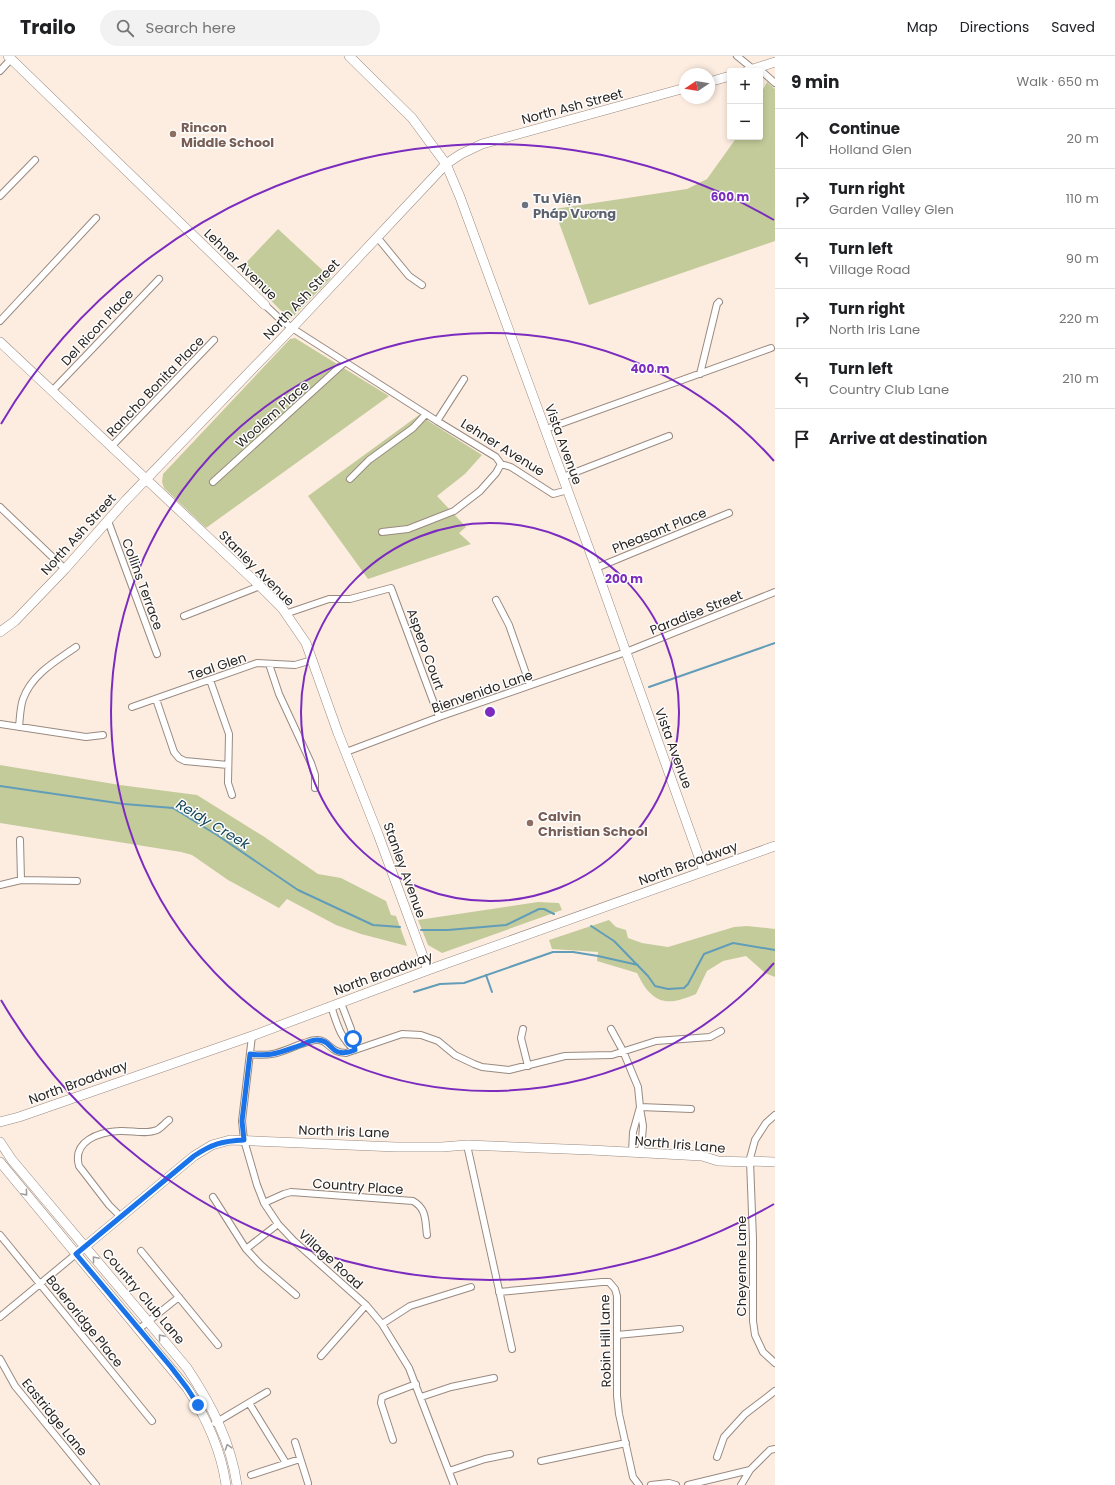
<!DOCTYPE html>
<html lang="en">
<head>
<meta charset="utf-8">
<style>
	body { margin:0; font-family:Poppins,sans-serif; background:#f2f2f2; color:#202124 }
	.controls { position:absolute; right:12px; top:12px; display:grid; overflow:hidden; border-radius:4px; box-shadow:0 2px 6px #0003 }
	.controls button { width:36px; height:36px; display:grid; place-items:center; padding:0; border:0; border-bottom:1px solid #e0e0e0; background:#fff; color:#202124; font:20px sans-serif }
	.compass { position:absolute; left:679px; top:12px; width:36px; height:36px; border-radius:50%; background:#fff; box-shadow:0 2px 6px #0003; rotate:258deg }
	.stop { position:absolute; width:12px; height:12px; margin:-9px; border:3px solid #1a73e8; border-radius:50%; background:#fff }
	.stop.end { background:#1a73e8; border-color:#fff; box-shadow:0 1px 4px #0008 }
	.list { margin:0; padding:0; list-style:none }
	h2 { display:flex; justify-content:space-between; align-items:center; height:52px; margin:0; padding:0 16px; font-size:17px }
	h2 small { font-size:13px; font-weight:400; color:#757577 }
	.list li { display:grid; grid-template-columns:26px 1fr auto; gap:12px; align-items:center; box-sizing:border-box; height:60px; padding:0 16px; border-top:1px solid #e0e0e0 }
	.list b { display:block; font-size:15px; white-space:nowrap }
	.list p { margin:0; font-size:13px; white-space:nowrap; color:#757577 }
	.list em { font-size:13px; font-style:normal; color:#757577 }
	.icon { flex:none; width:22px; height:22px; fill:none; stroke:currentColor; stroke-width:2; stroke-linecap:round; stroke-linejoin:round }
	.map { position:relative; flex:none; width:775px; height:1429px; overflow:hidden }
	header { display:flex; align-items:center; gap:24px; box-sizing:border-box; height:56px; padding:0 20px; background:#fff; border-bottom:1px solid #e0e0e0 }
	header strong { font-size:19px }
	nav { display:flex; gap:22px; margin-inline-start:auto; font-size:14px }
	.search { width:280px; height:36px; background:#f2f2f2; display:flex; align-items:center; gap:10px; box-sizing:border-box; padding:0 14px; border-radius:22px; color:#757577; font-size:15px }
	main { display:flex }
	aside { flex:1; background:#fff }
	.map>svg:first-child { display:block }
	.green { fill:#c4cb9a }
	.lines { fill:none; stroke-linecap:round; stroke-linejoin:round }
	.stream { stroke:#619db8; stroke-width:2 }
	.street-casing { stroke:#998a80; stroke-width:8 }
	.secondary-casing { stroke:#998a80; stroke-width:10 }
	.street { stroke:#fff; stroke-width:6 }
	.secondary { stroke:#fff; stroke-width:9 }
	.oneway { stroke:#9f9c9b }
	.route { stroke:#1a73e8; stroke-width:5 }
	.ring { fill:none; stroke:#7b2cbf; stroke-width:2 }
	.education-dot { fill:#8d6e63; stroke:#fdfdfd; stroke-width:1.5 }
	.worship-dot { fill:#6b7280; stroke:#fdfdfd; stroke-width:1.5 }
	.labels { text-anchor:middle; stroke-width:3; stroke-linejoin:round; paint-order:stroke }
	.street-label { font-size:13px; fill:#292420; stroke:#fdfdfd }
	.education-label { font-size:13px; font-weight:bold; fill:#785e54; stroke:#fdfdfd; text-anchor:start }
	.worship-label { font-size:13px; font-weight:bold; fill:#5b616d; stroke:#fdfdfd; text-anchor:start }
	.water-label { font-size:14px; font-style:italic; fill:#124559; stroke:#fdfdfd }
	.centre { fill:#7b2cbf; stroke:#fdfdfd; stroke-width:2 }
	.ring-label { font-size:12px; text-anchor:middle; font-weight:bold; fill:#7b2cbf; stroke:#fdfdfd; stroke-width:3; stroke-linejoin:round; paint-order:stroke }
</style>
</head>
<body>
<header>
<strong>Trailo</strong>
<div class="search"><svg class="icon" aria-label="search" viewBox="0 0 24 24"><circle cx="10" cy="10" r="6"/><path d="M15 15l6 6"/></svg>Search here</div>
<nav><a>Map</a><a>Directions</a><a>Saved</a></nav>
</header>
<main>
<div class="map">
<svg width="775" height="1429" viewBox="0 0 775 1429">
	<rect width="100%" height="100%" fill="#fdede1"/>
	<path class="green" d="M767 26 775 33V185L589 249 554 153 687 133 707 123 737 81H760V39Z
		M278 173 331 222 292 262H288L240 213Z
		M295 282 389 340 206 472 164 432 162 426 163 418 290 283Z
		M419 359 482 399 465 418 437 440 466 471 459 477 471 488 368 523 308 440Z
		M0 709 120 729 197 739 263 780 318 818 341 822 386 845 391 859 396 860 407 890 361 878 336 869 287 843 279 852 228 824 192 799 181 796 0 767Z
		M538 846 559 847 562 854 442 897 428 889 418 864Z
		M609 864 616 871 626 874 628 882 642 887 668 891 734 871 747 870 775 873V921L765 917 746 900 723 905 707 915 696 938C679 945 663 951 649 936 644 931 640 923 637 917L597 905 598 896 552 893 549 884Z"/>
	<g class="lines">
		<path class="stream" d="M649 631 775 587
			M0 730 124 748 173 752 217 779 298 834 373 869 400 871
			M591 870 614 885 648 920 655 930 668 933 684 932 688 928 704 898 733 887 775 894
			M421 874H448L506 869 539 853H544L554 858
			M486 919 492 936
			M414 936 440 928 464 927 553 896H573L598 900 638 909"/>
		<g class="street-casing">
			<path id="street" d="M737 0 753 13
				M758 12 775 27
				M0 15 11 3
				M0 140 35 104
				M377 181 409 220 422 229
				M265 249 281 264 292 272 437 365 496 401 501 408 511 411 553 438 568 434
				M0 265 96 162
				M700 318 717 248 719 246
				M52 335 159 223
				M437 365 464 323
				M546 373 771 292
				M111 391 214 284
				M563 421 669 380
				M350 423 369 404 413 372 426 358
				M213 426 345 306
				M0 451 65 513
				M108 465 157 598
				M382 476 408 473 454 455 480 435 496 417 501 408
				M596 512 729 457
				M496 544 509 569 530 629
				M285 558 329 543H350L391 532 439 661
				M184 560 260 530
				M269 608 279 638 311 707 315 719V732
				M210 624 229 678 228 727 232 739
				M156 643 174 696 179 702 185 705 228 709
				M132 651 257 607 295 609 312 604
				M0 668 86 681 103 679
				M19 671C20 662 20 652 23 643 32 618 56 605 76 591
				M346 696 439 661 626 596 775 536
				M20 784 21 824
				M0 829 21 824 77 825
				M341 947 351 973 355 994
				M331 950C337 968 340 982 355 994
				M523 973 521 982 528 1010
				M611 973 623 995 638 1031 640 1051 633 1076 632 1096
				M252 980 242 1065 244 1084 257 1129 264 1147 278 1168 294 1185 366 1249 382 1268 409 1312 454 1429
				M250 998C273 1001 280 996 301 988 306 987 311 984 316 984 329 983 329 997 346 997L402 978 421 979 438 985 455 999 474 1008 482 1011 509 1014 565 1000 612 999 656 985 710 981 721 975
				M640 1051 691 1053
				M640 1052 643 1070 641 1096
				M775 1059 766 1067 755 1084 749 1106 750 1105 753 1183V1265L755 1279 763 1296 775 1307
				M467 1089 512 1293
				M213 1141 246 1193 261 1209 296 1239
				M264 1147 284 1138 291 1136 413 1145C427 1153 425 1165 427 1179
				M121 1161 109 1149 79 1110C72 1085 99 1076 119 1075 131 1074 145 1079 157 1074 161 1072 165 1067 169 1064
				M0 1179 152 1365
				M246 1193 278 1168
				M141 1195 218 1289
				M499 1236 602 1226H609L615 1233 617 1240V1340L619 1358 633 1421 639 1429
				M0 1261 76 1198
				M382 1268 410 1250 471 1231
				M139 1273 179 1241
				M617 1279 680 1273
				M321 1300 366 1249
				M0 1303 15 1330 96 1429
				M421 1341 451 1331 494 1322
				M249 1347 286 1407
				M215 1367 267 1336
				M393 1384 381 1347 382 1341 416 1328
				M295 1386 308 1427
				M717 1401 724 1381 745 1358 775 1335
				M541 1405 626 1387
				M449 1415 485 1403 510 1398
				M251 1419 300 1403
				M651 1429 669 1427 676 1429
				M688 1429 750 1414 770 1394 775 1393
				M741 1429 750 1414"/>
		</g>
		<g class="secondary-casing">
			<path id="secondary" d="M8 0 265 249
				M349 0 412 62 446 108 460 141 596 512 704 815
				M747 15 775 6
				M709 26 730 20
				M0 286 260 530 282 552 306 587 338 677 378 778 428 914
				M0 576 15 565 65 513 126 444 292 272 446 108 461 98 482 88 685 32
				M0 1066 19 1061 252 980 428 914 775 790
				M0 1086 12 1104 187 1312C211 1348 231 1386 237 1429
				M750 1105 775 1106
				M0 1106 187 1332C206 1361 221 1394 226 1429
				M76 1198 194 1100 212 1089 230 1084 396 1091H442L467 1089 591 1094 702 1100 718 1105 749 1106"/>
		</g>
		<use href="#street" class="street"/>
		<use href="#secondary" class="secondary"/>
	</g>
	<defs><path id="oneway-chevron" d="M-2-3.5L2.5 0L-2 3.5" fill="none" stroke-width="1.6" stroke-linecap="round" stroke-linejoin="round"/></defs>
	<g class="oneway">
		<use href="#oneway-chevron" transform="translate(25 1137) rotate(50)"/>
		<use href="#oneway-chevron" transform="translate(95 1203) rotate(-130)"/>
		<use href="#oneway-chevron" transform="translate(161 1281) rotate(-130)"/>
		<use href="#oneway-chevron" transform="translate(228 1391) rotate(-108)"/>
	</g>
	<g class="lines">
		<path class="route" d="M198 1349 187 1332 171 1311 76 1198 194 1100C212 1088 222 1085 244 1084L242 1065 250 998C272 1001 280 996 301 989 306 987 311 984 316 984 334 983 329 1004 355 994L353 983"/>
	</g>
	<g class="ring">
		<circle cx="490" cy="656" r="189"/>
		<path d="M774 907A379 379 0 1 1 774 405"/>
		<path d="M774 1148A568 568 0 0 1 1 944M1 368A568 568 0 0 1 774 164"/>
	</g>
	<g class="education-dot">
		<circle cx="173" cy="78" r="4"/>
		<circle cx="530" cy="767" r="4"/>
	</g>
	<circle class="worship-dot" cx="525" cy="149" r="4"/>
	<g class="labels">
		<g class="street-label">
			<text transform="translate(572 50) rotate(-15)" y="5">North Ash Street</text>
			<text transform="translate(241 208) rotate(44)" y="5">Lehner Avenue</text>
			<text transform="translate(301 243) rotate(-47)" y="5">North Ash Street</text>
			<text transform="translate(97 271) rotate(-47)" y="5">Del Ricon Place</text>
			<text transform="translate(155 330) rotate(-46)" y="5">Rancho Bonita Place</text>
			<text transform="translate(272 358) rotate(-42)" y="5">Woolem Place</text>
			<text transform="translate(564 388) rotate(70)" y="5">Vista Avenue</text>
			<text transform="translate(503 391) rotate(32)" y="5">Lehner Avenue</text>
			<text transform="translate(659 474) rotate(-22)" y="5">Pheasant Place</text>
			<text transform="translate(78 478) rotate(-48)" y="5">North Ash Street</text>
			<text transform="translate(257 512) rotate(45)" y="5">Stanley Avenue</text>
			<text transform="translate(143 528) rotate(70)" y="5">Collins Terrace</text>
			<text transform="translate(696 556) rotate(-22)" y="5">Paradise Street</text>
			<text transform="translate(426 593) rotate(70)" y="5">Aspero Court</text>
			<text transform="translate(217 610) rotate(-19)" y="5">Teal Glen</text>
			<text transform="translate(482 635) rotate(-19)" y="5">Bienvenido Lane</text>
			<text transform="translate(674 692) rotate(70)" y="5">Vista Avenue</text>
			<text transform="translate(688 807) rotate(-20)" y="5">North Broadway</text>
			<text transform="translate(405 814) rotate(70)" y="5">Stanley Avenue</text>
			<text transform="translate(383 917) rotate(-20)" y="5">North Broadway</text>
			<text transform="translate(78 1026) rotate(-20)" y="5">North Broadway</text>
			<text transform="translate(344 1075) rotate(2)" y="5">North Iris Lane</text>
			<text transform="translate(680 1088) rotate(5)" y="5">North Iris Lane</text>
			<text transform="translate(358 1130) rotate(4)" y="5">Country Place</text>
			<text transform="translate(331 1203) rotate(42)" y="5">Village Road</text>
			<text transform="translate(741 1210) rotate(-90)" y="5">Cheyenne Lane</text>
			<text transform="translate(144 1240) rotate(50)" y="5">Country Club Lane</text>
			<text transform="translate(85 1265) rotate(51)" y="5">Boleroridge Place</text>
			<text transform="translate(605 1285) rotate(-91)" y="5">Robin Hill Lane</text>
			<text transform="translate(55 1361) rotate(51)" y="5">Eastridge Lane</text>
		</g>
		<g class="education-label">
			<text x="181" y="76">Rincon<tspan x="181" dy="15">Middle School</tspan></text>
			<text x="538" y="765">Calvin<tspan x="538" dy="15">Christian School</tspan></text>
		</g>
		<g class="worship-label">
			<text x="533" y="147">Tu Viện<tspan x="533" dy="15">Pháp Vương</tspan></text>
		</g>
		<g class="water-label">
			<text transform="translate(213 768) rotate(31)" y="5">Reidy Creek</text>
		</g>
	</g>
	<circle cx="490" cy="656" r="6" class="centre"/>
	<g class="ring-label">
		<text x="730" y="145">600 m</text>
		<text x="650" y="317">400 m</text>
		<text x="624" y="527">200 m</text>
	</g>
</svg>
<div class="controls">
<button>+</button>
<button>−</button>
</div>
<svg class="compass" viewBox="-18 -18 36 36"><path d="M0-13l5 13h-10z" fill="#e53935"/><path d="M0 13l5-13h-10z" fill="#757577"/></svg>
<div class="stop" style="left:353px;top:983px"></div>
<div class="stop end" style="left:198px;top:1349px"></div>
</div>
<aside>
<h2>9 min<small>Walk · 650 m</small></h2>
<ul class="list">
<li><svg class="icon" aria-label="ahead" viewBox="0 0 24 24"><path d="M12 20V5M6 11l6-6 6 6"/></svg><div><b>Continue</b><p>Holland Glen</p></div><em>20 m</em></li>
<li><svg class="icon" aria-label="right" viewBox="0 0 24 24"><path d="M7 20v-9h11M14 6l5 5-5 5"/></svg><div><b>Turn right</b><p>Garden Valley Glen</p></div><em>110 m</em></li>
<li><svg class="icon" aria-label="left" viewBox="0 0 24 24"><path d="M17 20v-9H6M10 6l-5 5 5 5"/></svg><div><b>Turn left</b><p>Village Road</p></div><em>90 m</em></li>
<li><svg class="icon" aria-label="right" viewBox="0 0 24 24"><path d="M7 20v-9h11M14 6l5 5-5 5"/></svg><div><b>Turn right</b><p>North Iris Lane</p></div><em>220 m</em></li>
<li><svg class="icon" aria-label="left" viewBox="0 0 24 24"><path d="M17 20v-9H6M10 6l-5 5 5 5"/></svg><div><b>Turn left</b><p>Country Club Lane</p></div><em>210 m</em></li>
<li><svg class="icon" aria-label="arrive" viewBox="0 0 24 24"><path d="M6 21V4h12l-3 4 3 4H6"/></svg><div><b>Arrive at destination</b></div></li>
</ul>
</aside>
</main>
</body>
</html>
